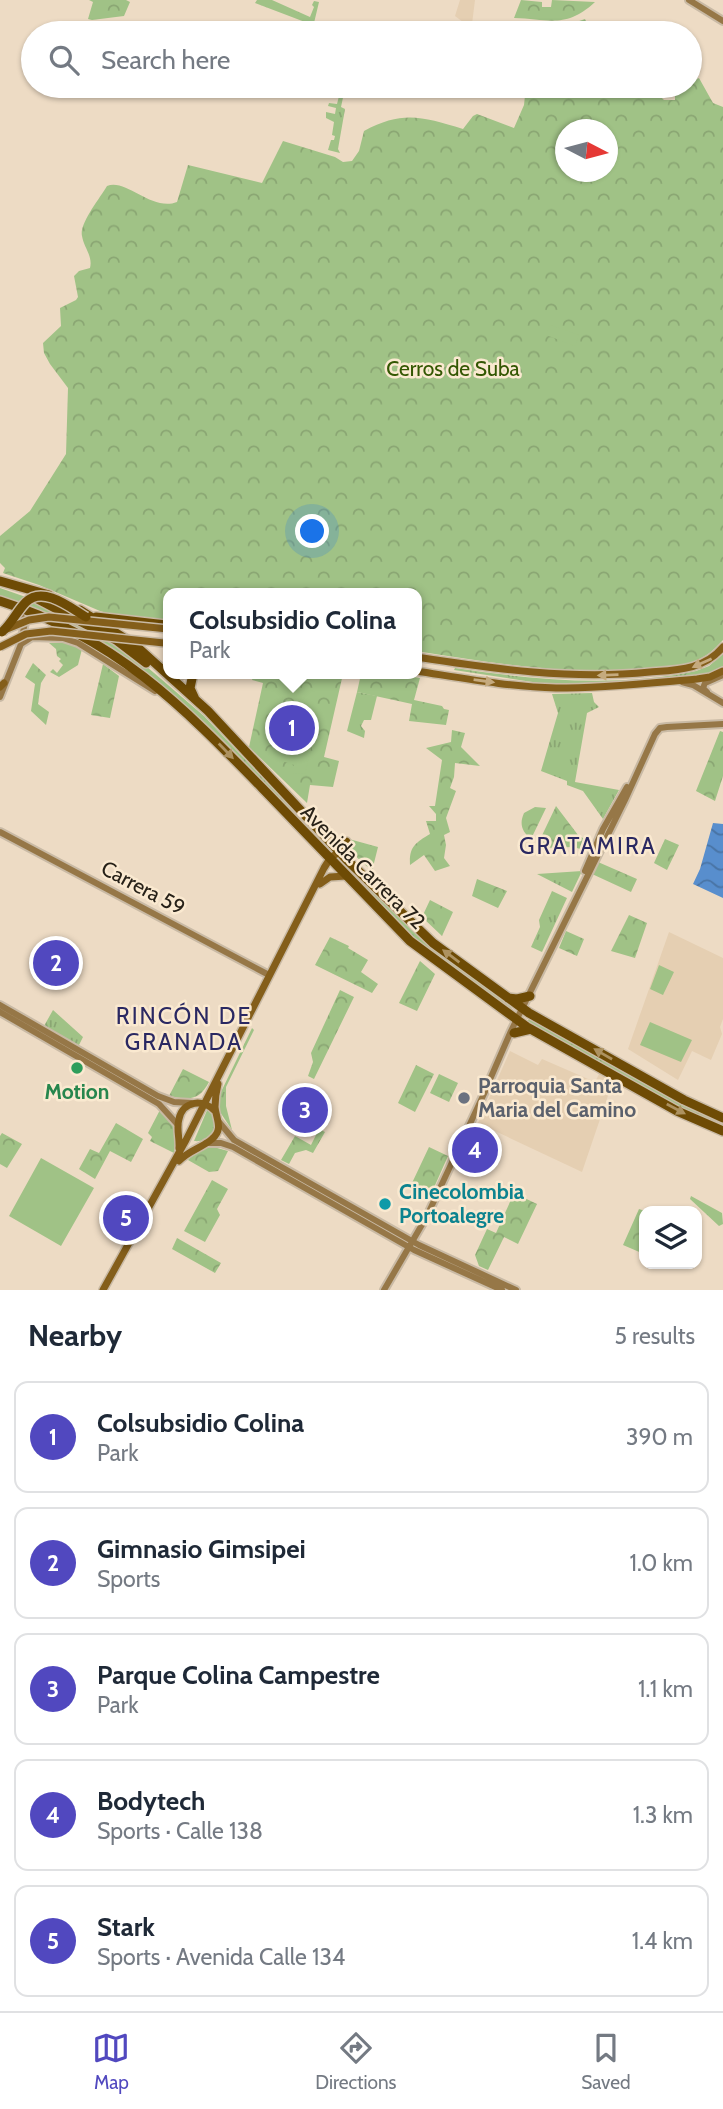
<!DOCTYPE html>
<html lang="en">
<head>
<meta charset="utf-8">
<style>
	body { margin:0; font-family:Cabin,sans-serif; background:#f6f6f7; color:#1f2937 }
	.controls { position:absolute; right:21px; bottom:21px; display:grid; overflow:hidden; border-radius:14px; box-shadow:0 2px 5px #0004 }
	.controls button { width:63px; height:63px; display:grid; place-items:center; padding:0; border:0; border-bottom:2px solid #e0e1e3; background:#fff; color:#1f2937; font:35px sans-serif }
	.compass { position:absolute; left:555px; top:119px; width:63px; height:63px; border-radius:50%; background:#fff; box-shadow:0 2px 5px #0004; rotate:96deg }
	.you { position:absolute; left:313px; top:532px; width:24px; height:24px; margin:-18px; border:5px solid #fff; border-radius:50%; background:#1a73e8; box-shadow:0 0 0 10px #1a73e833 }
	.badge { display:grid; place-items:center; width:46px; height:46px; border-radius:50%; background:#5148bf; color:#fff; font-size:23px; font-weight:700 }
	.pin { position:absolute; translate:-50% -50%; border:4px solid #fff; box-shadow:0 2px 7px #0006 }
	.popup { position:absolute; left:163px; top:588px; width:259px; height:91px; box-sizing:border-box; display:grid; place-content:center; border-radius:14px; background:#fff; filter:drop-shadow(0 2px 5px #0005); font-size:23px; white-space:nowrap; color:#747a83 }
	.popup b { font-size:26px; color:#1f2937 }
	.popup::after { content:''; position:absolute; left:50%; top:100%; margin-left:-14px; border:14px solid transparent; border-top-color:#fff }
	.list { margin:0; padding:0; list-style:none }
	h2 { display:flex; justify-content:space-between; align-items:center; height:91px; margin:0; padding:0 28px; font-size:30px }
	h2 small { font-size:23px; font-weight:400; color:#747a83 }
	.list li { display:grid; grid-template-columns:46px 1fr auto; gap:21px; align-items:center; box-sizing:border-box; height:112px; margin:0 14px 14px; padding:0 14px; border:2px solid #e0e1e3; border-radius:14px }
	.list b { display:block; font-size:26px; white-space:nowrap }
	.list p { margin:0; font-size:23px; white-space:nowrap; color:#747a83 }
	.list em { font-size:23px; font-style:normal; color:#747a83 }
	.icon { flex:none; width:38px; height:38px; fill:none; stroke:currentColor; stroke-width:2; stroke-linecap:round; stroke-linejoin:round }
	.map { position:relative; flex:none; width:723px; height:1290px; overflow:hidden }
	.search { position:absolute; background:#fff; box-shadow:0 2px 5px #0004; left:21px; right:21px; top:21px; height:77px; display:flex; align-items:center; gap:18px; box-sizing:border-box; padding:0 24px; border-radius:38px; color:#747a83; font-size:26px }
	.sheet { height:721px; background:#fff }
	nav { display:flex; justify-content:space-around; align-items:center; box-sizing:border-box; height:98px; border-top:2px solid #e0e1e3; background:#fff; font-size:19px; color:#747a83 }
	nav a { display:grid; justify-items:center; gap:4px }
	nav .on { color:#5148bf }
	.map>svg:first-child { display:block }
	.built { fill:#e5cfb2 }
	.grass { fill:url(#grass-tufts) }
	.forest { fill:url(#forest-crowns); fill-rule:evenodd }
	.garden { fill:#a0c286 }
	.water { fill:url(#water-waves) }
	.lines { fill:none; stroke-linecap:round; stroke-linejoin:round }
	.secondary-casing { stroke:#c9baa5; stroke-width:10 }
	.primary-casing { stroke:#c9baa5; stroke-width:10 }
	.highway-casing { stroke:#c9baa5; stroke-width:12 }
	.secondary { stroke:#967747; stroke-width:6 }
	.primary { stroke:#845e1a; stroke-width:7 }
	.highway { stroke:#6e4b05; stroke-width:9 }
	.primary-bridge-casing { stroke:#c9baa5; stroke-width:10; stroke-linecap:butt }
	.highway-bridge-casing { stroke:#c9baa5; stroke-width:12; stroke-linecap:butt }
	.primary-bridge { stroke:#845e1a; stroke-width:7 }
	.highway-bridge { stroke:#6e4b05; stroke-width:9 }
	.oneway { fill:#c5aa7e }
	.oneway2 { fill:#ad9260 }
	.leisure-dot { fill:#2e9e5b; stroke:#fae9d0; stroke-width:2.5 }
	.worship-dot { fill:#6b7280; stroke:#fae9d0; stroke-width:2.5 }
	.culture-dot { fill:#0f9aa8; stroke:#fae9d0; stroke-width:2.5 }
	.labels { text-anchor:middle; stroke-width:5; stroke-linejoin:round; paint-order:stroke }
	.park-label { font-size:21px; fill:#335702; stroke:#fae9d0 }
	.street-label { font-size:21px; fill:#272118; stroke:#fae9d0 }
	.worship-label { font-size:21px; font-weight:bold; fill:#5b616d; stroke:#fae9d0; text-anchor:start }
	.leisure-label { font-size:21px; font-weight:bold; fill:#27864d; stroke:#fae9d0 }
	.culture-label { font-size:21px; font-weight:bold; fill:#0d838f; stroke:#fae9d0; text-anchor:start }
	.neighbourhood-label { font-size:23px; letter-spacing:2px; fill:#2a2862; stroke:#fae9d0 }
</style>
</head>
<body>
<div class="map">
<svg width="723" height="1290" viewBox="0 0 723 1290">
	<defs>
		<pattern id="grass-tufts" width="24" height="20" patternUnits="userSpaceOnUse" patternTransform="scale(1.75)"><rect width="24" height="20" fill="#a0c286"/><path d="M3 7l-1-3M5 7V3M7 7l1-3M15 17l-1-3M17 17v-4M19 17l1-3" fill="none" stroke="#8aa673"/></pattern>
		<pattern id="forest-crowns" width="20" height="18" patternUnits="userSpaceOnUse" patternTransform="scale(1.75)"><rect width="20" height="18" fill="#a0c286"/><path d="M2 6a3 3 0 1 1 6 0M12 15a3 3 0 1 1 6 0" fill="none" stroke="#8aa673"/></pattern>
		<pattern id="water-waves" width="16" height="10" patternUnits="userSpaceOnUse" patternTransform="scale(1.75)"><rect width="16" height="10" fill="#588ecd"/><path d="M0 5q4-4 8 0t8 0" fill="none" stroke="#4974a5"/></pattern>
	</defs>
	<rect width="100%" height="100%" fill="#eddbc4"/>
	<path class="built" d="M460 0H475L472 24 463 22 455 16Z
		M669 932 723 958V1019L720 1027 722 1034 711 1060 692 1051 678 1080 628 1049Z
		M510 1051 538 1065 542 1059 595 1082 599 1074 613 1081 582 1172 478 1123Z"/>
	<path class="grass" d="M257 0H272L310 17 314 7 312 5 314 1 319 2 314 23 321 25 326 30 255 3Z
		M334 90 344 93 341 107 345 109 338 149 340 153 328 150 331 140H334L335 136 332 135 334 122 326 118V112L335 114 336 108 328 106 329 103 337 104 339 96 332 93Z
		M0 588 40 602 132 654 204 716 326 845 323 847C229 748 136 637 0 598Z
		M723 654V666L707 674 655 680 581 684H545L454 670 455 668C535 680 615 688 696 671L709 666Z
		M357 692 377 696 371 720H364L361 726 365 731 364 738 347 731Z
		M592 693 594 702 599 707 587 713 575 782 619 790 603 819 583 791 567 785V781L541 771 558 713 552 694Z
		M344 866 427 943 512 1008 510 1010 420 943 343 867Z
		M582 871 572 892 537 874Z
		M552 891 567 898 542 952 531 947 540 927 539 920Z
		M53 1010 83 1037 78 1047 44 1026Z
		M529 1019 691 1108 723 1122V1127L689 1112 535 1026 527 1022Z
		M252 1028 254 1030 226 1087V1106L232 1130 220 1112 219 1096Z
		M208 1108C222 1123 214 1143 194 1141Z
		M691 1196 722 1213 723 1224 719 1226 690 1199Z"/>
	<path class="forest" d="M89 0H126L130 2 124 16 92 20 88 19 93 2Z
		M521 0 542 2V7H551L552 0 595 2C566 29 549 19 514 18Z
		M585 19 589 28 596 33H539L540 27H562Z
		M691 74 695 80 699 78 713 103 723 107V640C714 650 706 657 693 662 680 666 665 666 651 668 571 677 495 663 416 651V593H168V622L117 616 100 611 39 585 3 573 5 568 0 563V536L30 511 66 454 68 388 50 364 44 353 43 343 61 326 60 308 76 300 78 297 74 276 79 271 90 268C93 256 84 248 82 236 79 224 100 198 107 186 126 178 152 212 177 202L188 165 262 183 283 141 335 157 343 162 352 161 359 151 364 131C403 110 423 117 463 129L473 116 477 114 514 128 524 105 526 86H667L661 97 664 100H675V86H690ZM566 130H608V172H566Z
		M49 643H68L82 649 78 665 59 677 50 672 53 669 57 673 63 665 59 661 61 659 57 656 56 649Z
		M33 663 46 675 41 683 38 704 49 712 46 725 31 711 35 684 25 677Z
		M103 664 119 676 110 718 91 715Z
		M254 674H343L324 757 339 761 333 787 310 785 307 803 249 747 263 683 252 680Z
		M361 674H394L420 678 414 700 442 706 444 709 449 710 446 725 409 721 412 704 357 692Z
		M452 730 465 733 461 747 480 766 455 763 454 777 450 788 456 791 446 818 450 832 444 835 446 845 444 858 450 866 435 871 424 855 410 865C409 847 415 843 430 834L426 821H436V814L429 806H435L442 760 426 748 451 742Z
		M720 731 723 732V776L715 801 696 791Z
		M556 806 578 835 593 844 589 852 574 847 536 848Z
		M535 807 546 808 531 839C522 832 519 824 524 813Z
		M349 839 378 847 372 871 351 852Z
		M665 839 679 845 667 870 654 863Z
		M598 862 637 879 631 892 592 874Z
		M477 879 507 891 498 908 472 896Z
		M430 900 453 912 442 936 422 917Z
		M629 915 647 923 635 958 611 951Z
		M566 931 584 939 577 956 559 948Z
		M330 937 349 946 348 948 368 960 361 972 378 984 372 993 315 965Z
		M420 961 435 974 417 1011 399 1003Z
		M340 990 354 997 314 1079 308 1076 313 1062 311 1053Z
		M416 1065 434 1074 415 1112 398 1103Z
		M183 1069 209 1082C199 1101 189 1100 169 1096Z
		M439 1074 458 1083 449 1102 430 1093Z
		M304 1085 326 1097 307 1133 285 1123Z
		M161 1108C175 1123 177 1133 174 1153L150 1141 152 1137 148 1133Z
		M116 1123 143 1139 131 1162 110 1151 95 1179 79 1169 90 1149 99 1153Z
		M319 1129 325 1132 313 1153 306 1150 295 1153 289 1164 281 1160 295 1136 311 1145Z
		M2 1133 22 1144 7 1168 0 1164V1136Z
		M210 1146 228 1151 218 1171 209 1172 188 1160 197 1150Z
		M429 1147 448 1156 432 1192 412 1183Z
		M212 1180 228 1189 217 1209 220 1215 205 1242 184 1231Z
		M514 1193 537 1204 518 1244 504 1237 488 1270 479 1266 475 1255 487 1229 496 1233Z
		M639 1209 645 1211 644 1254 623 1245Z
		M177 1238 221 1263 215 1273 172 1249Z"/>
	<path class="garden" d="M550 325 579 335 575 346 546 335Z
		M277 740 311 748 305 774 293 773 291 769 294 765 273 758Z
		M659 965 674 972 663 995 650 989Z
		M650 1022 692 1040 681 1062 640 1045Z
		M41 1158 94 1188 61 1246 9 1216Z"/>
	<path class="water" d="M713 823 723 824V898L693 884 700 869Z"/>
	<g class="lines">
		<g class="secondary-casing">
			<path id="secondary" d="M689 0 723 21
				M17 610 25 622 22 638
				M682 682 693 685 723 703
				M707 692 703 688 705 683 723 675
				M0 697 21 644 32 637 63 638 78 643 155 691
				M0 832 269 975
				M585 871 603 829 627 787
				M0 1005 158 1096 174 1102 191 1103
				M0 1012 159 1104 178 1125
				M488 1084 511 1031 625 800 655 734 660 728 667 727 723 724
				M219 1122 234 1140 419 1245 516 1290
				M206 1143H221L233 1147 414 1250 502 1290
				M384 1290 427 1216 489 1083"/>
		</g>
		<g class="primary-casing">
			<path id="primary" d="M416 657C495 669 571 680 650 672 677 670 704 670 723 647
				M416 671C462 678 510 687 556 688 604 688 650 683 697 679L710 677 723 671
				M0 687 4 683
				M320 884 330 877 346 876
				M179 1148C180 1139 176 1128 179 1119 183 1100 204 1099 215 1111
				M179 1161C189 1150 202 1148 212 1139 224 1129 216 1119 215 1107 215 1099 216 1092 218 1084
				M103 1290 186 1140 324 868 331 857 340 852"/>
		</g>
		<g class="highway-casing">
			<path id="highway" d="M0 581 49 595
				M32 596 116 640 146 663
				M0 601C118 638 185 709 269 795 316 844 363 892 410 941L527 1027 677 1111 723 1131
				M80 610 135 645 208 711 346 859 433 943 529 1013 684 1100 723 1118
				M96 617 166 625
				M171 674H183
				M193 674 190 688 195 699
				M346 842V859
				M508 998 517 999 530 996
				M514 1033 531 1029"/>
		</g>
		<use href="#secondary" class="secondary"/>
		<use href="#primary" class="primary"/>
		<use href="#highway" class="highway"/>
		<g class="primary-bridge-casing">
			<path id="primary-bridge" d="M7 629 29 620 49 617 168 629
				M0 647 26 634 51 631 164 643"/>
		</g>
		<g class="highway-bridge-casing">
			<path id="highway-bridge" d="M2 632C12 623 17 611 26 602 43 585 71 608 86 617"/>
		</g>
		<use href="#primary-bridge" class="primary-bridge"/>
		<use href="#highway-bridge" class="highway-bridge"/>
	</g>
	<defs><path id="oneway-solid" d="M-6-.8H1V-3.2L6.5 0L1 3.2V.8H-6Z" transform="scale(1.75)"/></defs>
	<g class="oneway">
		<use href="#oneway-solid" transform="translate(702 663) rotate(156)"/>
		<use href="#oneway-solid" transform="translate(608 675) rotate(178)"/>
		<use href="#oneway-solid" transform="translate(484 681) rotate(8)"/>
	</g>
	<g class="oneway2">
		<use href="#oneway-solid" transform="translate(226 751) rotate(46)"/>
		<use href="#oneway-solid" transform="translate(451 956) rotate(-143)"/>
		<use href="#oneway-solid" transform="translate(603 1054) rotate(-150)"/>
		<use href="#oneway-solid" transform="translate(676 1109) rotate(28)"/>
	</g>
	<circle class="leisure-dot" cx="77" cy="1068" r="7"/>
	<circle class="worship-dot" cx="464" cy="1098" r="7"/>
	<circle class="culture-dot" cx="385" cy="1204" r="7"/>
	<g class="labels">
		<g class="park-label">
			<text x="453" y="376">Cerros de Suba</text>
		</g>
		<g class="street-label">
			<text transform="translate(363 867) rotate(45)" y="7">Avenida Carrera 72</text>
			<text transform="translate(143 888) rotate(28)" y="7">Carrera 59</text>
		</g>
		<g class="worship-label">
			<text x="478" y="1093">Parroquia Santa<tspan x="478" dy="24">Maria del Camino</tspan></text>
		</g>
		<g class="leisure-label">
			<text x="77" y="1099">Motion</text>
		</g>
		<g class="culture-label">
			<text x="399" y="1199">Cinecolombia<tspan x="399" dy="24">Portoalegre</tspan></text>
		</g>
		<g class="neighbourhood-label">
			<text x="588" y="854">GRATAMIRA</text>
			<text x="184" y="1024">RINCÓN DE<tspan x="184" dy="26">GRANADA</tspan></text>
		</g>
	</g>
</svg>
<div class="controls">
<button><svg class="icon" aria-label="layers" viewBox="0 0 24 24"><path d="M12 4l9 5-9 5-9-5zM3 14l9 5 9-5"/></svg></button>
</div>
<svg class="compass" viewBox="-18 -18 36 36"><path d="M0-13l5 13h-10z" fill="#e53935"/><path d="M0 13l5-13h-10z" fill="#747a83"/></svg>
<div class="you"></div>
<div class="pin badge" style="left:292px;top:728px">1</div>
<div class="popup"><b>Colsubsidio Colina</b>Park</div>
<div class="pin badge" style="left:56px;top:963px">2</div>
<div class="pin badge" style="left:305px;top:1110px">3</div>
<div class="pin badge" style="left:475px;top:1150px">4</div>
<div class="pin badge" style="left:126px;top:1218px">5</div>
<div class="search"><svg class="icon" aria-label="search" viewBox="0 0 24 24"><circle cx="10" cy="10" r="6"/><path d="M15 15l6 6"/></svg>Search here</div>
</div>
<section class="sheet">
<h2>Nearby<small>5 results</small></h2>
<ul class="list">
<li><span class="badge">1</span><div><b>Colsubsidio Colina</b><p>Park</p></div><em>390 m</em></li>
<li><span class="badge">2</span><div><b>Gimnasio Gimsipei</b><p>Sports</p></div><em>1.0 km</em></li>
<li><span class="badge">3</span><div><b>Parque Colina Campestre</b><p>Park</p></div><em>1.1 km</em></li>
<li><span class="badge">4</span><div><b>Bodytech</b><p>Sports · Calle 138</p></div><em>1.3 km</em></li>
<li><span class="badge">5</span><div><b>Stark</b><p>Sports · Avenida Calle 134</p></div><em>1.4 km</em></li>
</ul>
</section>
<nav>
<a class="on"><svg class="icon" aria-label="map" viewBox="0 0 24 24"><path d="M3 6l6-2 6 2 6-2v14l-6 2-6-2-6 2zM9 4v14M15 6v14"/></svg>Map</a>
<a><svg class="icon" aria-label="directions" viewBox="0 0 24 24"><path d="M12 3l9 9-9 9-9-9zM9 14v-3h6M13 9l2 2-2 2"/></svg>Directions</a>
<a><svg class="icon" aria-label="saved" viewBox="0 0 24 24"><path d="M7 4h10v16l-5-4-5 4z"/></svg>Saved</a>
</nav>
</body>
</html>
